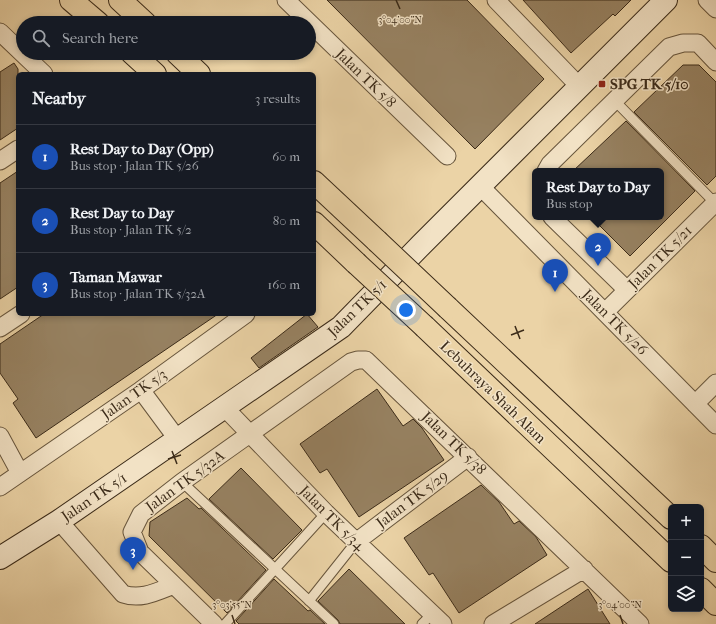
<!DOCTYPE html>
<html lang="en">
<head>
<meta charset="utf-8">
<style>
	body { margin:0; font-family:"IM FELL French Canon",serif; background:#20242c; color:#f1f3f6 }
	.controls { position:absolute; right:12px; bottom:12px; display:grid; overflow:hidden; border-radius:6px; box-shadow:0 2px 6px #0003 }
	.controls button { width:36px; height:36px; display:grid; place-items:center; padding:0; border:0; border-bottom:1px solid #363941; background:#171b24; color:#f1f3f6; font:20px sans-serif }
	.you { position:absolute; left:406px; top:310px; width:14px; height:14px; margin:-10px; border:3px solid #fff; border-radius:50%; background:#1a73e8; box-shadow:0 0 0 6px #1a73e833 }
	.badge { display:grid; place-items:center; width:26px; height:26px; border-radius:50%; background:#8c9099; color:#fff; font-size:13px; font-weight:700 }
	.pin { position:absolute; translate:-50% -33px; filter:drop-shadow(0 1px 2px #0008) }
	.pin::after { content:''; position:absolute; top:21px; width:14px; height:12px; background:inherit; clip-path:polygon(0 0,100% 0,50% 100%) }
	.popup { position:absolute; left:532px; top:168px; width:132px; height:52px; box-sizing:border-box; display:grid; place-content:center; border-radius:6px; background:#171b24; filter:drop-shadow(0 1px 3px #0005); font-size:13px; white-space:nowrap; color:#9ea1a6 }
	.popup b { font-size:15px; color:#f1f3f6 }
	.popup::after { content:''; position:absolute; left:50%; top:100%; margin-left:-8px; border:8px solid transparent; border-top-color:#171b24 }
	.list { margin:0; padding:0; list-style:none }
	h2 { display:flex; justify-content:space-between; align-items:center; height:52px; margin:0; padding:0 16px; font-size:17px }
	h2 small { font-size:13px; font-weight:400; color:#9ea1a6 }
	.list li { display:grid; grid-template-columns:26px 1fr auto; gap:12px; align-items:center; box-sizing:border-box; height:64px; padding:0 16px; border-top:1px solid #363941 }
	.list b { display:block; font-size:15px; white-space:nowrap }
	.list p { margin:0; font-size:13px; white-space:nowrap; color:#9ea1a6 }
	.list em { font-size:13px; font-style:normal; color:#9ea1a6 }
	.icon { flex:none; width:22px; height:22px; fill:none; stroke:currentColor; stroke-width:2; stroke-linecap:round; stroke-linejoin:round }
	.map { position:relative; flex:none; width:716px; height:624px; overflow:hidden }
	.search { position:absolute; background:#171b24; box-shadow:0 2px 6px #0003; left:16px; top:16px; width:300px; height:44px; display:flex; align-items:center; gap:10px; box-sizing:border-box; padding:0 14px; border-radius:22px; color:#9ea1a6; font-size:15px }
	.panel { position:absolute; background:#171b24; box-shadow:0 2px 6px #0003; left:16px; top:72px; width:300px; height:244px; border-radius:6px }
	.map>svg:first-child { display:block }
	.building { fill:#978262; stroke:#3b2b19 }
	.lines { fill:none; stroke-linecap:round; stroke-linejoin:round }
	.lane-casing { stroke:#67553c; stroke-width:11 }
	.street-casing { stroke:#67553c; stroke-width:19 }
	.secondary-casing { stroke:#3b2b19; stroke-width:24 }
	.highway-casing { stroke:#3b2b19; stroke-width:24 }
	.lane { stroke:#f2e2c5; stroke-width:9 }
	.street { stroke:#f2e2c5; stroke-width:17 }
	.secondary { stroke:#f2e2c5; stroke-width:22 }
	.highway { stroke:#ebd3a6; stroke-width:22 }
	.highway-bridge-casing { stroke:#3b2b19; stroke-width:24; stroke-linecap:butt }
	.highway-bridge { stroke:#ebd3a6; stroke-width:22 }
	.ticks { fill:none; stroke:#3b2b19; stroke-width:1.5 }
	.poi-dot { fill:#8f2418; stroke:#f2e2c5; stroke-width:1.5 }
	.labels { text-anchor:middle; stroke-width:3; stroke-linejoin:round; paint-order:stroke }
	.street-label { font-size:15px; fill:#3b2b19; stroke:#f2e2c5 }
	.poi-label { font-size:15px; font-weight:bold; fill:#3b2b19; stroke:#f2e2c5; text-anchor:start }
	.ticks-label { font-size:10px; text-anchor:middle; fill:#3b2b19; stroke:#f2e2c5; stroke-width:3; stroke-linejoin:round; paint-order:stroke }
</style>
</head>
<body>
<div class="map">
<svg width="716" height="624" viewBox="0 0 716 624">
	<rect width="100%" height="100%" fill="#ebd3a6"/>
	<filter id="stains"><feTurbulence type="fractalNoise" baseFrequency=".005" numOctaves="4"/><feColorMatrix values="0 0 0 0 .2 0 0 0 0 .09 0 0 0 0 .02 0 0 0 .5 -.17"/></filter>
	<radialGradient id="worn" r=".72"><stop offset=".6" stop-color="#630" stop-opacity="0"/><stop offset="1" stop-color="#630" stop-opacity=".3"/></radialGradient>
	<path class="building" d="M327 0H467L544 79 475 149Z
		M523 0H631L615 16 613 14 571 53Z
		M14 63 18 69V128L0 140V72Z
		M683 65H699L716 82V176L707 185 634 112Z
		M626 121 695 191 630 256 598 224 605 217H661V171H573Z
		M18 171V287L0 299V183Z
		M44 314H218L36 438 13 403 18 399 0 373V344Z
		M307 314 318 327 259 368 251 358Z
		M377 389 403 426 413 419 422 428 444 460 359 517 327 469 320 473 300 444Z
		M241 468 302 530 273 559 209 499Z
		M481 485 499 502 514 524 519 521 536 537 547 555 459 613 433 573 429 575 404 538Z
		M187 498 199 509 201 508 266 570 227 613 149 536 150 522Z
		M349 569 405 624H340L338 620 318 601Z
		M274 579 308 611 310 610 325 624H239L236 621Z
		M588 589 610 624H535Z"/>
	<g class="lines">
		<g class="lane-casing">
			<path id="lane" d="M615 101 715 203
				M182 482 334 624
				M309 601 356 542
				M225 624 326 513
				M422 624 432 614"/>
		</g>
		<g class="street-casing">
			<path id="street" d="M286 0 447 156
				M496 0 579 86
				M707 0 716 9
				M0 32 44 74
				M0 161 18 149
				M546 171 550 164 669 47 683 43H698L716 62
				M480 186 716 425
				M552 217 627 290
				M605 312 716 202
				M0 328 21 314
				M141 390 178 440
				M695 404 716 383
				M225 408 326 513 443 624
				M0 436 20 473
				M0 487 141 390 246 314
				M59 521 123 594C141 600 156 592 174 585
				M356 542 468 457
				M214 624 140 552 132 532 141 514 182 482 351 362 358 360H366L640 624
				M493 624 584 569"/>
		</g>
		<g class="secondary-casing">
			<path id="secondary" d="M0 558 59 521 341 327 422 244 666 0"/>
		</g>
		<g class="highway-casing">
			<path id="highway" d="M71 0 98 23
				M120 0 145 23
				M132 53 155 74
				M177 53 199 74
				M314 182 377 241
				M314 223 356 263
				M448 308 671 518
				M425 327 671 561
				M701 546 716 561
				M701 589 716 604"/>
		</g>
		<use href="#lane" class="lane"/>
		<use href="#street" class="street"/>
		<use href="#secondary" class="secondary"/>
		<use href="#highway" class="highway"/>
		<g class="highway-bridge-casing">
			<path id="highway-bridge" d="M377 241 448 308
				M356 263 425 327"/>
		</g>
		<use href="#highway-bridge" class="highway-bridge"/>
	</g>
	<path class="ticks" d="M396 0 400 9M515 326 520 339M511 335 524 330M172 451 177 464M168 459 181 455M232 615 235 624M620 615 623 624"/>
	<rect class="poi-dot" x="598" y="80" width="8" height="8" rx="2"/>
	<g class="labels">
		<g class="street-label">
			<text transform="translate(366 78) rotate(44)" y="5">Jalan TK 5/8</text>
			<text transform="translate(660 257) rotate(-45)" y="5">Jalan TK 5/21</text>
			<text transform="translate(357 308) rotate(-44)" y="5">Jalan TK 5/1</text>
			<text transform="translate(615 322) rotate(45)" y="5">Jalan TK 5/26</text>
			<text transform="translate(493 392) rotate(44)" y="5">Lebuhraya Shah Alam</text>
			<text transform="translate(134 394) rotate(-35)" y="5">Jalan TK 5/3</text>
			<text transform="translate(454 443) rotate(44)" y="5">Jalan TK 5/38</text>
			<text transform="translate(185 481) rotate(-36)" y="5">Jalan TK 5/32A</text>
			<text transform="translate(94 497) rotate(-34)" y="5">Jalan TK 5/1</text>
			<text transform="translate(412 499) rotate(-37)" y="5">Jalan TK 5/29</text>
			<text transform="translate(332 518) rotate(45)" y="5">Jalan TK 5/34</text>
		</g>
		<g class="poi-label">
			<text x="610" y="89">SPG TK 5/10</text>
		</g>
	</g>
	<g class="ticks-label">
		<text x="400" y="23">3°04'00"N</text>
		<text x="232" y="608">3°03'55"N</text>
		<text x="620" y="608">3°04'00"N</text>
	</g>
	<rect width="100%" height="100%" filter="url(#stains)"/>
	<rect width="100%" height="100%" fill="url(#worn)"/>
</svg>
<div class="controls">
<button>+</button>
<button>−</button>
<button><svg class="icon" aria-label="layers" viewBox="0 0 24 24"><path d="M12 4l9 5-9 5-9-5zM3 14l9 5 9-5"/></svg></button>
</div>
<div class="you"></div>
<div class="pin badge" style="left:555px;top:292px;background:#1a4fb4">1</div>
<div class="pin badge" style="left:598px;top:266px;background:#1a4fb4">2</div>
<div class="popup"><b>Rest Day to Day</b>Bus stop</div>
<div class="pin badge" style="left:133px;top:570px;background:#1a4fb4">3</div>
<div class="search"><svg class="icon" aria-label="search" viewBox="0 0 24 24"><circle cx="10" cy="10" r="6"/><path d="M15 15l6 6"/></svg>Search here</div>
<section class="panel">
<h2>Nearby<small>3 results</small></h2>
<ul class="list">
<li><span class="badge" style="background:#1a4fb4">1</span><div><b>Rest Day to Day (Opp)</b><p>Bus stop · Jalan TK 5/26</p></div><em>60 m</em></li>
<li><span class="badge" style="background:#1a4fb4">2</span><div><b>Rest Day to Day</b><p>Bus stop · Jalan TK 5/2</p></div><em>80 m</em></li>
<li><span class="badge" style="background:#1a4fb4">3</span><div><b>Taman Mawar</b><p>Bus stop · Jalan TK 5/32A</p></div><em>160 m</em></li>
</ul>
</section>
</div>
</body>
</html>
